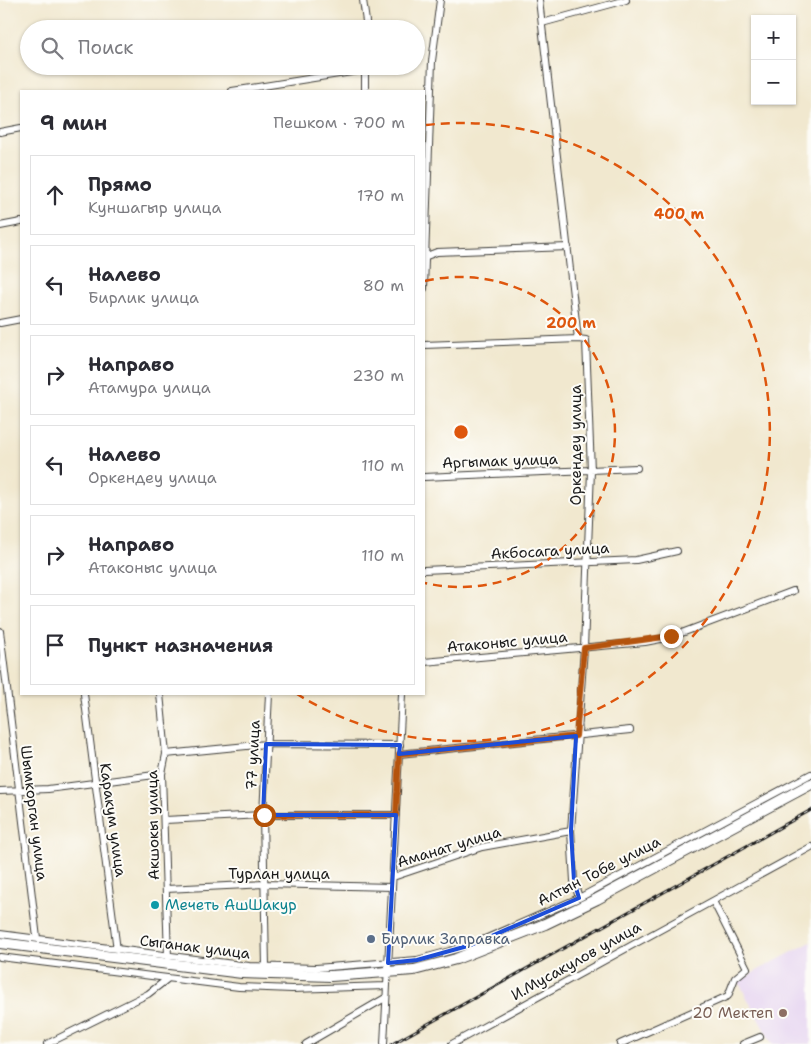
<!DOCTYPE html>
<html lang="ru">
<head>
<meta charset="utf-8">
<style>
	body { margin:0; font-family:"Shantell Sans",sans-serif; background:#f7f7f7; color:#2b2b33 }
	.controls { position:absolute; right:15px; top:15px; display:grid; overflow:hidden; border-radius:0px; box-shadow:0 1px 4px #0004 }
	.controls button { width:45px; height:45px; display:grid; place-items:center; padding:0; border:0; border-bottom:1px solid #e1e1e2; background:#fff; color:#2b2b33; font:25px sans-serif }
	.stop { position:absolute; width:15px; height:15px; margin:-11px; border:4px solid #b45309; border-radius:50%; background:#fff }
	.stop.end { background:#b45309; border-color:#fff; box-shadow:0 1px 5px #0008 }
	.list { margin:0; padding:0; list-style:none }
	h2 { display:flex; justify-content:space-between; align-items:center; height:65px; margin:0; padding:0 20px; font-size:21px }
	h2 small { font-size:16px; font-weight:400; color:#7c7c81 }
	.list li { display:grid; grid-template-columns:32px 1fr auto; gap:15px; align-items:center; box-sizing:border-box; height:80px; margin:0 10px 10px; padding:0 10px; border:1px solid #e1e1e2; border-radius:0px }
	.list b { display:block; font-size:19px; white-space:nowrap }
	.list p { margin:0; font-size:16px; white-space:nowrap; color:#7c7c81 }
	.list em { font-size:16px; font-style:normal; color:#7c7c81 }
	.icon { flex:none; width:28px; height:28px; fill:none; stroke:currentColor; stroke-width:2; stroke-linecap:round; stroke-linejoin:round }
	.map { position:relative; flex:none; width:811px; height:1044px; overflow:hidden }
	.search { position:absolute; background:#fff; box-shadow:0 1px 4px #0004; left:20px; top:20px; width:405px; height:55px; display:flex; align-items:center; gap:12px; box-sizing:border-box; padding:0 18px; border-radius:28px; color:#7c7c81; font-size:19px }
	.panel { position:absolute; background:#fff; box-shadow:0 1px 4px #0004; left:20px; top:90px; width:405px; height:605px; border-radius:0px }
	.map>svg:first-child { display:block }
	.built { fill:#e5d3f1 }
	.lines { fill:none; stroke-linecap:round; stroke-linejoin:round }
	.minor-casing { stroke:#3c3b37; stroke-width:8 }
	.highway-casing { stroke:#3c3b37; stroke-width:12 }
	.minor { stroke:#fff; stroke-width:6 }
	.highway { stroke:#fff; stroke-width:10 }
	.rail-casing { stroke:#1c1c1c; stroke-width:3 }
	.rail { stroke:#fdfcf7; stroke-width:1; stroke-dasharray:4; stroke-linecap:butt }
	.route { stroke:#b45309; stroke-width:6 }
	.marked { fill:none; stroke:#1d4ed8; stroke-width:4; stroke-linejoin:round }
	.ring { fill:none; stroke:#de560d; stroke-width:2.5; stroke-dasharray:9 6 }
	.culture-dot { fill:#0f9aa8; stroke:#fdfcf7; stroke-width:2 }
	.service-dot { fill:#5c6f8a; stroke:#fdfcf7; stroke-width:2 }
	.education-dot { fill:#8d6e63; stroke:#fdfcf7; stroke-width:2 }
	.labels { text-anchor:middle; stroke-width:4; stroke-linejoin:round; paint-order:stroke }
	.street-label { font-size:15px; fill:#1c1c1c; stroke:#fdfcf7 }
	.culture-label { font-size:15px; fill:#0d838f; stroke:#fdfcf7; text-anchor:start }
	.service-label { font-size:15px; fill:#4e5e75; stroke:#fdfcf7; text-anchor:start }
	.education-label { font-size:15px; fill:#785e54; stroke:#fdfcf7; text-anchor:end }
	.centre { fill:#de560d; stroke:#fdfcf7; stroke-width:2.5 }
	.ring-label { font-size:15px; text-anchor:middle; font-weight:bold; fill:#de560d; stroke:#fdfcf7; stroke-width:4; stroke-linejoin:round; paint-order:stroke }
</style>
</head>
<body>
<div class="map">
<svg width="811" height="1044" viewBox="0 0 811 1044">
	<rect width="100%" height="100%" fill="#fdfcf7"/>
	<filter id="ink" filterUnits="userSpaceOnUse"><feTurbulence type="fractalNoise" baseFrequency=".02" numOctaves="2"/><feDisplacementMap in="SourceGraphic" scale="10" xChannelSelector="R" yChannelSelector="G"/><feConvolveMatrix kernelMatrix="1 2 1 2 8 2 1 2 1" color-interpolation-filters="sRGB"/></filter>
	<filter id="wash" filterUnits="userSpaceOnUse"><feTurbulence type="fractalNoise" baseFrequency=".0096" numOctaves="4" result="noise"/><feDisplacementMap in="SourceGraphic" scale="20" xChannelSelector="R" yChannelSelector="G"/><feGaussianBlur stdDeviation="1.12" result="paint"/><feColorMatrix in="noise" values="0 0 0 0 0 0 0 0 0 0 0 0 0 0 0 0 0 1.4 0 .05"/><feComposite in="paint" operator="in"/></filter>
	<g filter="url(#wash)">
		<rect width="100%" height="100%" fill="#f1e8cf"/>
		<path class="built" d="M811 942V1044H772L738 981Z"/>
	</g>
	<g filter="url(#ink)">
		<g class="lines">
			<g class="minor-casing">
				<path id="minor" d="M363 0 367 29
					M539 0 578 339 586 340 591 471 584 648 571 831 574 881 579 898
					M542 23 626 0
					M365 68V91
					M232 91 364 70
					M0 132 21 128
					M0 226 21 222
					M424 257 437 252 568 247
					M424 288 432 61 440 0
					M0 323 21 319
					M424 345 578 339
					M424 477 637 468
					M424 570 636 560 677 551
					M0 631 37 938
					M424 662 645 642 671 637 793 591
					M84 694 117 950
					M160 694 166 754 162 774 168 957
					M166 754 266 744 400 745
					M399 754 630 730
					M0 791 48 789 162 774
					M165 820 263 815H396
					M393 877 482 847 571 831
					M166 889 265 884 392 887
					M0 934 249 966 316 968 417 960 471 945 579 898 811 774
					M0 957 239 987 292 989 386 986
					M266 967 263 815 269 694
					M47 1044 148 994 166 980
					M306 1044 385 998
					M384 1044 402 694
					M452 1044 811 847
					M620 1044 728 996 735 978 747 968 713 901
					M743 1044 760 1037"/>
			</g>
			<g class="highway-casing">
				<path id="highway" d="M0 943 242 973 331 976 414 970 456 959 545 924 597 899 811 784"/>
			</g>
			<use href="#minor" class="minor"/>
			<use href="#highway" class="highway"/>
			<g class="rail-casing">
				<path id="rail" d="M392 1044 811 810"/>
			</g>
			<use href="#rail" class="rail"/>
		</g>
	</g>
	<g class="lines" filter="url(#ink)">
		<path class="route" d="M264 815H396L399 754 576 736 584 648 671 636"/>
	</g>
	<path class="marked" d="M576 736 571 831 574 881 579 898 471 945 417 960 388 963 396 815H263L266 744 400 745 399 754Z"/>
	<g class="ring">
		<path d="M425 281A155 155 0 1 1 425 583"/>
		<path d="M426 125A309 309 0 1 1 297 694"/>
	</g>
	<circle class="culture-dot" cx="155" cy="905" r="5"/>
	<circle class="service-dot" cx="371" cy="939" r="5"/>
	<circle class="education-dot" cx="783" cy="1013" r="5"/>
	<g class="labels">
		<g class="street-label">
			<text transform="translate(576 445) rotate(-90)" y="5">Оркендеу улица</text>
			<text transform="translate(500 461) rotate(-2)" y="5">Аргымак улица</text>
			<text transform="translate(550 551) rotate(-3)" y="5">Акбосага улица</text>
			<text transform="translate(507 642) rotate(-5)" y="5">Атаконыс улица</text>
			<text transform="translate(253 755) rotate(-87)" y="5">77 улица</text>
			<text transform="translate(34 813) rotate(83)" y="5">Шымкорган улица</text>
			<text transform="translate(113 820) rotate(82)" y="5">Каракум улица</text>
			<text transform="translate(153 825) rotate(-91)" y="5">Акшокы улица</text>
			<text transform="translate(449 847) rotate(-17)" y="5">Аманат улица</text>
			<text transform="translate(599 871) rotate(-27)" y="5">Алтын Тобе улица</text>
			<text x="279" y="879">Турлан улица</text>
			<text transform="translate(195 947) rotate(7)" y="5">Сыганак улица</text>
			<text transform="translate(576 961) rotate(-29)" y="5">И.Мусакулов улица</text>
		</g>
		<g class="culture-label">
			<text x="165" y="910">Мечеть АшШакур</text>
		</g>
		<g class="service-label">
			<text x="381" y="944">Бирлик Заправка</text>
		</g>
		<g class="education-label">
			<text x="773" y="1018">20 Мектеп</text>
		</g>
	</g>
	<circle cx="461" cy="432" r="8" class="centre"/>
	<g class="ring-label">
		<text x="679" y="219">400 m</text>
		<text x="571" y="328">200 m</text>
	</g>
</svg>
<div class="controls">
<button>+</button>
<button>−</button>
</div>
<div class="stop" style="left:264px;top:815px"></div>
<div class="stop end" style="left:671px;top:636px"></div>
<div class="search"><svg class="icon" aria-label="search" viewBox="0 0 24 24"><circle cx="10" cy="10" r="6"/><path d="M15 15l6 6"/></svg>Поиск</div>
<section class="panel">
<h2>9 мин<small>Пешком · 700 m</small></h2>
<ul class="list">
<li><svg class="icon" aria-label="ahead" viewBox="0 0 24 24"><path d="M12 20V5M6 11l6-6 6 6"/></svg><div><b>Прямо</b><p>Куншагыр улица</p></div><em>170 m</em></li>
<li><svg class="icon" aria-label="left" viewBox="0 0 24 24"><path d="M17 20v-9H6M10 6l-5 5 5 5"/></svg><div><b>Налево</b><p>Бирлик улица</p></div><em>80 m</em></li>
<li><svg class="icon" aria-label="right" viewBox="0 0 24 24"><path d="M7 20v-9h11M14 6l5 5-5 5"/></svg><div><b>Направо</b><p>Атамура улица</p></div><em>230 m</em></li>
<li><svg class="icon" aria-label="left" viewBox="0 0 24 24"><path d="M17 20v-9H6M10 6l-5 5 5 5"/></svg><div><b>Налево</b><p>Оркендеу улица</p></div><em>110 m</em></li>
<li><svg class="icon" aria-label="right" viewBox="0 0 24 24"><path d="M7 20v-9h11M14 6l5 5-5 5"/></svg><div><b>Направо</b><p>Атаконыс улица</p></div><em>110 m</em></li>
<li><svg class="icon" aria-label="arrive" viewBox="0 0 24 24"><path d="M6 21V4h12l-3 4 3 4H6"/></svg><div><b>Пункт назначения</b></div></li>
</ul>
</section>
</div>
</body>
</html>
